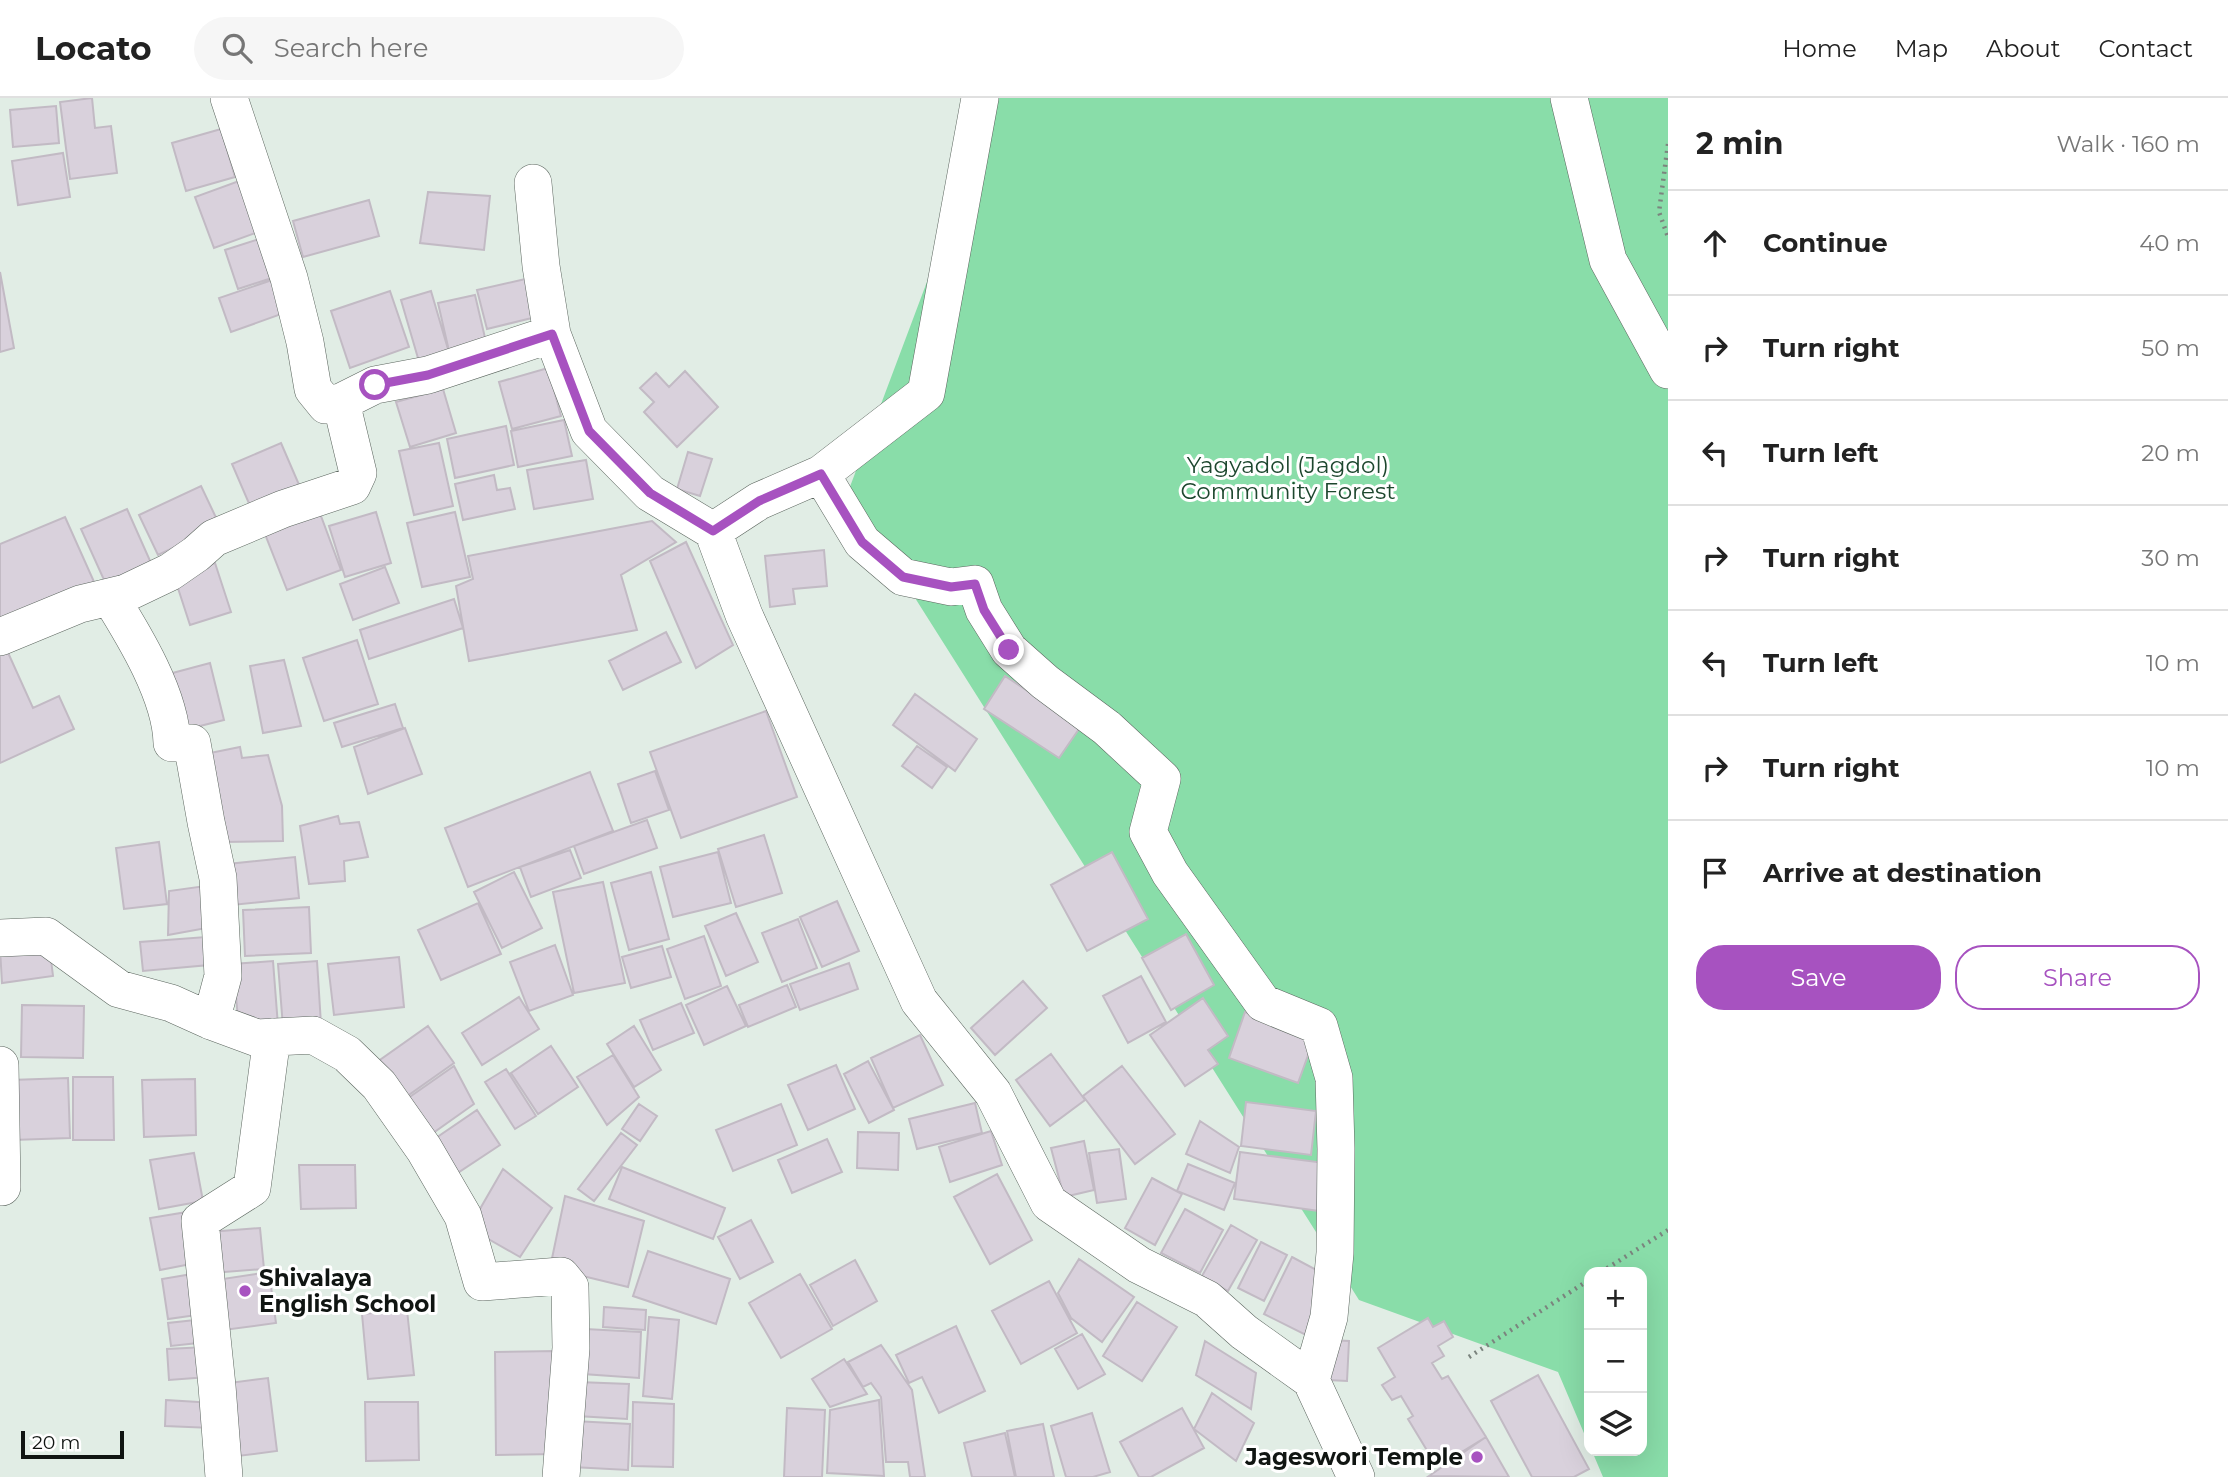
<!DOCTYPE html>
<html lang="en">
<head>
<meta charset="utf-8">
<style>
	body { margin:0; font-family:Montserrat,sans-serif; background:#f6f6f6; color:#222 }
	.controls { position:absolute; right:21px; bottom:21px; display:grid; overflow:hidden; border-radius:14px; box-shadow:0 7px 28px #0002 }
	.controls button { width:63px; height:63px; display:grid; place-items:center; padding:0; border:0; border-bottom:2px solid #e0e0e0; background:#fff; color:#222; font:35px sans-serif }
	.scale { position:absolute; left:21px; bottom:18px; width:103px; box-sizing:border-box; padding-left:7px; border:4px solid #101512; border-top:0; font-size:19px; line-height:24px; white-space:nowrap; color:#101512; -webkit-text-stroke:5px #fff; paint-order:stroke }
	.stop { position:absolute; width:21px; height:21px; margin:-16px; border:5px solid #a752c0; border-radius:50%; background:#fff }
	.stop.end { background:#a752c0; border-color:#fff; box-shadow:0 2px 7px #0008 }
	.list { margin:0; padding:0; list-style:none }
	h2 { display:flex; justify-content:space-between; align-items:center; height:91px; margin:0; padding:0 28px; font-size:30px }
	h2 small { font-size:23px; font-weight:400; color:#767676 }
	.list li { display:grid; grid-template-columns:46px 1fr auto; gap:21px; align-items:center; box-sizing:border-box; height:105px; padding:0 28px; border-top:2px solid #e0e0e0 }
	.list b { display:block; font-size:26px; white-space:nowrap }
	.list em { font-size:23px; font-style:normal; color:#767676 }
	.actions { display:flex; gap:14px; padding:21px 28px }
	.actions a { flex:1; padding:16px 0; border:2px solid #a752c0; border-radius:28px; text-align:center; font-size:24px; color:#a752c0 }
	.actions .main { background:#a752c0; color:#fff }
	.icon { flex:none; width:38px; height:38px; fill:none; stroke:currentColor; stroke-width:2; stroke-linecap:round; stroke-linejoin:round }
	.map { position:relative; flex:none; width:1668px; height:1379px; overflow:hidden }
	header { display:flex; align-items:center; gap:42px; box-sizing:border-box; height:98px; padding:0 35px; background:#fff; border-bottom:2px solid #e0e0e0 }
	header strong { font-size:33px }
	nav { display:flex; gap:38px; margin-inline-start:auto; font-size:24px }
	.search { width:490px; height:63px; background:#f6f6f6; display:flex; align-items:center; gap:18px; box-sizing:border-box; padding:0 24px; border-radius:38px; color:#767676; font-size:26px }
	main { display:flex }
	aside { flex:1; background:#fff }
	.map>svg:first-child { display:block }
	.green { fill:#89dda9 }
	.building { fill:#d9d1dc; stroke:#c2bac4; stroke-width:2 }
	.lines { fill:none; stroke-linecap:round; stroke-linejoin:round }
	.minor-casing { stroke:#5c665f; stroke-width:38 }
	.path { stroke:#7b847e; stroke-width:4.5; stroke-dasharray:2 5; stroke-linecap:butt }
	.minor { stroke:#fff; stroke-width:37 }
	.route { stroke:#a752c0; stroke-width:9 }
	.poi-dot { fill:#a752c0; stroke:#fff; stroke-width:2.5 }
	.labels { text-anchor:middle; stroke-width:6; stroke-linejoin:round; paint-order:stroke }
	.park-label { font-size:23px; fill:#1d472e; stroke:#fff }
	.poi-label { font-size:23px; font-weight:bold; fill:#101512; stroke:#fff; text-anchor:start }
</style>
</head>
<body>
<header>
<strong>Locato</strong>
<div class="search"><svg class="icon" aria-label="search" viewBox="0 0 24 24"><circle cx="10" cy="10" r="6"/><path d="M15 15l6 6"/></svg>Search here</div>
<nav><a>Home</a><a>Map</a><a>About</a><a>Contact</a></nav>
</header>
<main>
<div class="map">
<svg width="1668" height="1379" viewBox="0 0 1668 1379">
	<rect width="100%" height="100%" fill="#e1ede5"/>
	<path class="green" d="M996 0H1668V1379H1603L1592 1353H1642V1174H1589V1347L1558 1274 1359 1202 848 394Z"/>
	<path class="building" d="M92 0 95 30 111 28 117 75 70 81 60 4Z
		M56 8 59 45 13 49 10 12Z
		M221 31 235 79 186 93 172 45Z
		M63 55 70 99 18 107 12 63Z
		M239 83 258 134 214 150 195 99Z
		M428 94 490 98 484 152 420 145Z
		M369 102 379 138 303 159 293 123Z
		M262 140 275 179 238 191 225 152Z
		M0 174 14 250 0 254Z
		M530 180 540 218 487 231 477 192Z
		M275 181 287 214 231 234 219 200Z
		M390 193 409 249 350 270 331 213Z
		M431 193 450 258 420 267 401 202Z
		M475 197 486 244 449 253 438 205Z
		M548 270 561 318 512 331 499 284Z
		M685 273 718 309 677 349 644 314 654 304 640 290 656 275 669 289Z
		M443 291 456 335 410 349 396 304Z
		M564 322 572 358 518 369 511 333Z
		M506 328 514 367 455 380 447 341Z
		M281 345 303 396 254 417 232 366Z
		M439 345 453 408 414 417 399 353Z
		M688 354 712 361 700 398 677 391Z
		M586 362 593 401 534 411 527 372Z
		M494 377 497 392 510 390 515 411 463 422 455 386Z
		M201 388 220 428 158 457 139 417Z
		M318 410 341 472 287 492 263 431Z
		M127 411 155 474 109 493 81 431Z
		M376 414 391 465 345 479 329 428Z
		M455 414 470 479 422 489 407 425Z
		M65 419 95 486 0 529V446Z
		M652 423 676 444 621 477 637 532 469 563 456 488 473 481 468 458Z
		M686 444 733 547 696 570 650 463Z
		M824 452 827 488 793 491 795 506 770 509 765 458Z
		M215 465 231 514 190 527 174 478Z
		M385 469 399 505 353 522 340 486Z
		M454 501 463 530 369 561 360 532Z
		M666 534 681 564 623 592 609 563Z
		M357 542 378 606 324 623 303 560Z
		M5 548 33 610 59 598 74 631 0 665V551Z
		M284 562 301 628 263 635 250 568Z
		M210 565 224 622 180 633 165 577Z
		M1005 578 1081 628 1059 660 984 611Z
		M915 596 977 641 955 673 893 627Z
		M395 606 403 630 342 649 334 625Z
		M766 613 797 699 681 740 650 654Z
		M405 630 422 676 368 696 354 649Z
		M917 648 947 669 932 690 902 668Z
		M240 649 242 660 268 657 282 708 283 743 224 744 210 655Z
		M655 673 669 712 631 725 618 686Z
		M590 674 613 733 468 789 445 730Z
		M338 718 340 726 359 724 368 759 344 763 345 783 309 786 300 728Z
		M647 722 657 750 584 776 574 748Z
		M764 737 782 795 736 809 718 751Z
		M159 744 167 806 124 811 116 750Z
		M570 752 581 780 531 799 520 769Z
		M718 754 731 805 673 819 660 769Z
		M1112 754 1148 821 1087 853 1051 787Z
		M295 759 299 800 232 807 228 766Z
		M514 774 542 830 502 850 474 794Z
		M651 774 669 841 629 852 611 785Z
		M603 784 625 885 574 895 553 794Z
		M205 788 212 829 168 837 169 793Z
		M837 803 859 853 822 869 800 819Z
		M478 805 501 856 441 882 418 832Z
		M309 809 311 855 245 858 243 812Z
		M736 815 758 864 726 878 705 828Z
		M798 821 817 870 782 884 762 835Z
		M1186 836 1214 887 1171 912 1142 860Z
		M704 838 721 888 685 901 667 851Z
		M206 839 209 867 143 873 140 844Z
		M49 846 53 878 2 885 0 851Z
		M555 847 573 897 529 913 510 864Z
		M662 848 671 879 631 890 622 859Z
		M399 859 404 909 334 917 328 866Z
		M273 863 278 928 239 931 233 866Z
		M317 863 321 926 283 929 278 866Z
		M849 865 858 891 800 912 790 886Z
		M1141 878 1166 924 1128 945 1103 898Z
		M1023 883 1047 910 995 957 971 930Z
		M787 887 796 909 748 929 739 907Z
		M727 888 746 928 704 947 686 907Z
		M519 899 539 931 482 967 462 935Z
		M1203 900 1228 938 1208 952 1218 966 1185 988 1150 937Z
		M681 905 694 935 653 952 640 922Z
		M22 907 84 908 83 960 21 959Z
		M1245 914 1315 938 1298 985 1229 960Z
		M428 928 454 965 403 1001 377 964Z
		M634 928 661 972 634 989 607 946Z
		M920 937 943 987 893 1010 871 960Z
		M551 948 578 989 538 1016 511 975Z
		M1051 956 1085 1002 1050 1028 1016 982Z
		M613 957 639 999 607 1027 577 979Z
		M868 963 894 1012 869 1025 844 976Z
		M836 967 855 1011 808 1032 788 987Z
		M454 968 474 1006 426 1040 404 1003Z
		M1122 968 1175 1036 1135 1066 1083 998Z
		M506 971 536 1018 515 1031 485 984Z
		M73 979H113L114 1042H73Z
		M68 980 70 1040 13 1042 11 982Z
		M195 981 196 1037 144 1039 142 982Z
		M1246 1004 1316 1013 1311 1057 1241 1048Z
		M975 1005 982 1035 917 1051 909 1021Z
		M639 1006 657 1018 640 1043 622 1031Z
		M781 1006 797 1047 733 1073 716 1032Z
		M477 1012 500 1047 456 1076 433 1042Z
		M1200 1023 1239 1049 1230 1075 1186 1056Z
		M991 1033 1002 1067 950 1084 939 1049Z
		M858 1034 899 1035 898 1072 857 1070Z
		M621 1035 637 1047 594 1103 578 1091Z
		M827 1041 842 1074 792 1095 778 1062Z
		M1084 1043 1094 1092 1064 1099 1051 1050Z
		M1119 1051 1126 1101 1097 1105 1089 1055Z
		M1240 1054 1325 1065 1319 1113 1234 1101Z
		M194 1055 203 1103 159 1111 150 1062Z
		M1188 1066 1235 1085 1224 1112 1177 1093Z
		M299 1067H355L356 1110 301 1111Z
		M622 1069 725 1110 713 1141 609 1101Z
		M503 1071 552 1110 520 1159 469 1130Z
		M997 1076 1032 1142 990 1166 954 1099Z
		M1152 1080 1182 1096 1155 1147 1125 1130Z
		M565 1098 644 1123 628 1189 550 1170Z
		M1185 1111 1223 1132 1200 1175 1161 1155Z
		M187 1114 196 1165 160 1172 150 1120Z
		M751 1122 773 1164 740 1181 718 1139Z
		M1231 1127 1257 1142 1228 1193 1202 1178Z
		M260 1130 264 1171 212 1175 209 1134Z
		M1261 1144 1287 1157 1264 1203 1238 1190Z
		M648 1153 730 1181 716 1226 633 1198Z
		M1292 1159 1322 1175 1312 1240 1264 1216Z
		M1079 1161 1134 1199 1102 1244 1071 1220 1058 1195Z
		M855 1162 877 1203 833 1228 810 1187Z
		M269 1174 276 1225 224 1232 216 1182Z
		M198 1175 204 1216 168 1221 162 1181Z
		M800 1176 832 1231 781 1260 749 1205Z
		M1049 1183 1077 1235 1021 1266 992 1213Z
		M1137 1204 1177 1229 1142 1283 1103 1258Z
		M604 1209 646 1212 645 1232 603 1229Z
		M407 1212 414 1277 368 1281 362 1216Z
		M649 1219 679 1222 672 1301 643 1298Z
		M1428 1220 1433 1229 1444 1223 1453 1239 1438 1248 1444 1258 1432 1265 1442 1281 1448 1278 1486 1339 1442 1366 1436 1355 1431 1359 1408 1321 1413 1318 1401 1298 1392 1302 1382 1287 1395 1279 1378 1250Z
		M204 1221 207 1244 171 1248 168 1225Z
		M956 1228 985 1293 939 1315 922 1279 909 1285 896 1257Z
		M585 1231 641 1234 639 1280 583 1276Z
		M1082 1236 1105 1276 1078 1291 1055 1251Z
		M1330 1242 1349 1243 1347 1283 1328 1282Z
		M1205 1243 1256 1275 1251 1311 1196 1277Z
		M881 1247 912 1292 925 1379H910L908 1364H886L881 1299 871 1285 863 1289 848 1264Z
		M206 1249 208 1279 169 1282 167 1251Z
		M556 1253 557 1356 496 1357 495 1254Z
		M844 1261 867 1296 830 1309 812 1281Z
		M1538 1277 1589 1371 1574 1379H1532L1491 1303Z
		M268 1280 277 1353 238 1358 229 1285Z
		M578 1284 629 1286 627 1321 577 1318Z
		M1212 1295 1254 1325 1236 1363 1194 1331Z
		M166 1302 214 1305 212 1330 165 1328Z
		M879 1302 884 1378 827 1375 830 1312Z
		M365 1304H418L419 1362 366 1363Z
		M633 1304 674 1306 673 1369 632 1368Z
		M787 1310 825 1312 822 1379H784Z
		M1182 1310 1204 1350 1151 1379H1139L1120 1344Z
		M1092 1315 1110 1374 1093 1379H1066L1051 1328Z
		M574 1323 630 1326 628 1372 572 1369Z
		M1043 1326 1054 1379H1016L1007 1333Z
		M1005 1335 1015 1379H972L964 1345Z
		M1486 1339 1509 1379 1429 1378Z"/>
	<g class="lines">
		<g class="minor-casing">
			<path id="minor" d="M229 0 289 180 305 244 313 291 326 307 341 304 375 287 428 277 552 236
				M980 0 926 295 821 376 759 403 713 433 744 517 919 903 993 995 1049 1105 1139 1167 1207 1201 1244 1234 1311 1282 1356 1379
				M1569 0 1608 162 1668 272
				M533 85 541 168 552 236 589 333 650 395 713 433
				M821 376 862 444 903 479 951 489 975 486 984 512 1009 552 1045 584 1107 630 1162 681 1148 734 1170 775 1263 905 1319 928 1334 980 1336 1051 1335 1155 1329 1219 1311 1282
				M110 499C135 539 171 598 172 645H192L206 724 218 780 223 878 211 923
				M0 539 80 506 126 495 170 474 196 456 214 440 283 411 352 388 358 375 341 304
				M0 840 46 838 119 891 171 905 211 923 257 940 313 937 347 956 379 987 424 1051 463 1118 482 1184 561 1178 570 1189 571 1250 561 1379
				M0 967 2 1089
				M224 1379 217 1288 200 1123 252 1090 272 939"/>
		</g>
		<path class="path" d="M1668 46 1659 114 1668 139
			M1601 1174 1668 1132
			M1469 1259 1589 1182"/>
		<use href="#minor" class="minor"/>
	</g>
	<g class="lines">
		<path class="route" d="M375 287 428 277 552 236 589 333 650 395 713 433 759 403 821 376 862 444 903 479 951 489 975 486 984 512 1009 552"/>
	</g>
	<g class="poi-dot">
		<circle cx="245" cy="1193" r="7"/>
		<circle cx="1477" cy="1359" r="7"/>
	</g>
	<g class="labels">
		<g class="park-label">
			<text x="1288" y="375">Yagyadol (Jagdol)<tspan x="1288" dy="26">Community Forest</tspan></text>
		</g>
		<g class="poi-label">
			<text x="259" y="1188">Shivalaya<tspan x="259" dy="26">English School</tspan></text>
			<text x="1463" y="1367" text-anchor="end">Jageswori Temple</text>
		</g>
	</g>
</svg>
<div class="controls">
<button>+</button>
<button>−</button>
<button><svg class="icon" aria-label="layers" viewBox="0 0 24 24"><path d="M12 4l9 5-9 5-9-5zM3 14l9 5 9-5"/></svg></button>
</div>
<div class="scale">20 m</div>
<div class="stop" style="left:375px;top:287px"></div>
<div class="stop end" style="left:1009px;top:552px"></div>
</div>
<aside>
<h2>2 min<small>Walk · 160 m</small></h2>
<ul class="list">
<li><svg class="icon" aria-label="ahead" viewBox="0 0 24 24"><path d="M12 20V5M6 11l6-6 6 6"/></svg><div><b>Continue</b></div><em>40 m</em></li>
<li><svg class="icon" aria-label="right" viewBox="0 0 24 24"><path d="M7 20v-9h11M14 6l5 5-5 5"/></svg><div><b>Turn right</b></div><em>50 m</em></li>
<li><svg class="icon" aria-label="left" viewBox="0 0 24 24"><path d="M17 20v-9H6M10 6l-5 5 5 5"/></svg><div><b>Turn left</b></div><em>20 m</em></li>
<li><svg class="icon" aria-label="right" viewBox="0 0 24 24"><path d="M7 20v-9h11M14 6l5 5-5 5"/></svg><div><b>Turn right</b></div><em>30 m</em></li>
<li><svg class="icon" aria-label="left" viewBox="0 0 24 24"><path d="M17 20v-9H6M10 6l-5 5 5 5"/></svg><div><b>Turn left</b></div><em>10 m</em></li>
<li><svg class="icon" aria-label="right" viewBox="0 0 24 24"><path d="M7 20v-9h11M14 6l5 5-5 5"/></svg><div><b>Turn right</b></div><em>10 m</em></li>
<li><svg class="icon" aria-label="arrive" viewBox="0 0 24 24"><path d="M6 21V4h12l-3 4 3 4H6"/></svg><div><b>Arrive at destination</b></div></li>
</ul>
<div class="actions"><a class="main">Save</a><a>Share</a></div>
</aside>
</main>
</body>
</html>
